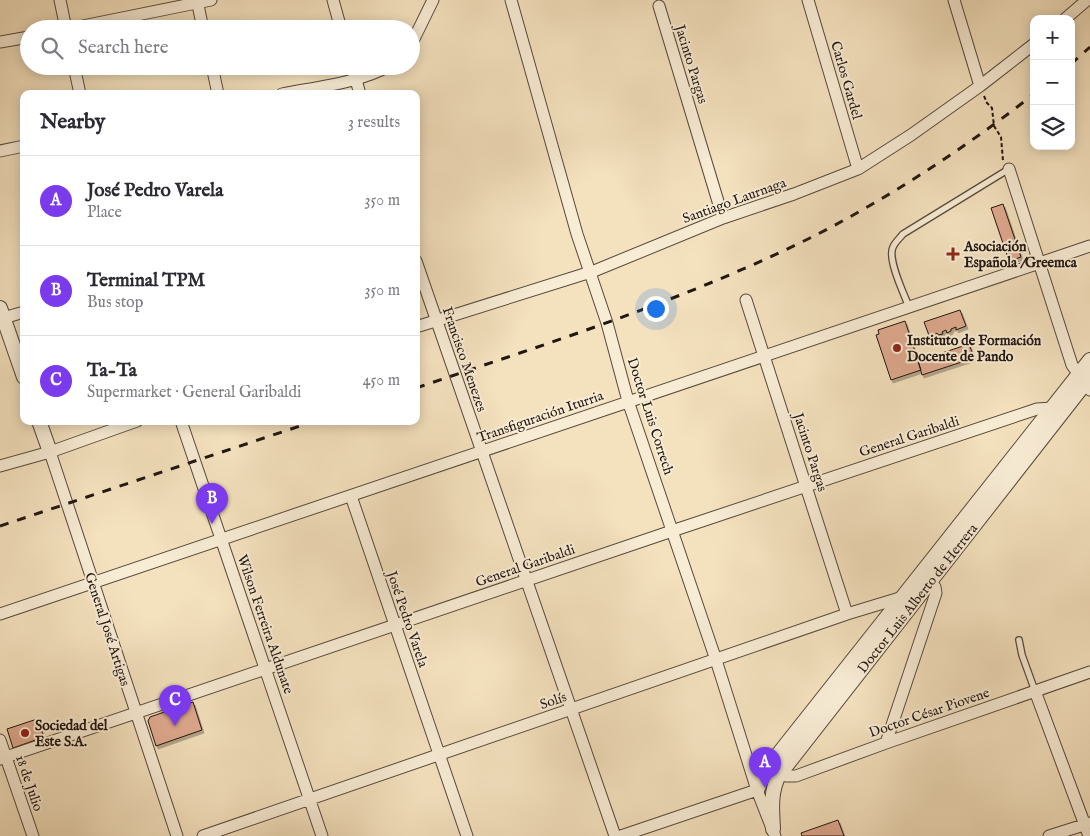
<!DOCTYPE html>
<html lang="en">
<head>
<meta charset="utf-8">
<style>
	body { margin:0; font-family:"IM FELL English",serif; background:#f2f2f3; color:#2b2b33 }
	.controls { position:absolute; right:15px; top:15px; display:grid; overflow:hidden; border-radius:10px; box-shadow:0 2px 12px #0003 }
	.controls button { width:45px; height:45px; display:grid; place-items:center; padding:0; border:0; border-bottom:1px solid #e1e1e2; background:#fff; color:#2b2b33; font:25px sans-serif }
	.you { position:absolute; left:655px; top:308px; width:18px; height:18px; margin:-12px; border:4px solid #fff; border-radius:50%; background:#1a73e8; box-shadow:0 0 0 8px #1a73e833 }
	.badge { display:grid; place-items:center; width:32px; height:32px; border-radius:50%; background:#7c3aed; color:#fff; font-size:16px; font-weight:700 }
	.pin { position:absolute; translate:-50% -41px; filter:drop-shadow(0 1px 2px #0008) }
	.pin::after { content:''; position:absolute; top:26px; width:18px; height:15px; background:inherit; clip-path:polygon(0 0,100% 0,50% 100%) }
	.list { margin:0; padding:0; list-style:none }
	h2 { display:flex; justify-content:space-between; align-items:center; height:65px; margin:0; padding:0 20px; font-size:21px }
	h2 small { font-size:16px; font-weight:400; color:#7c7c81 }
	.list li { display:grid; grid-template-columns:32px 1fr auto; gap:15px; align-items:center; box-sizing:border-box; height:90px; padding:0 20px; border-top:1px solid #e1e1e2 }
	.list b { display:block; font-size:19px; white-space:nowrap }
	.list p { margin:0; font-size:16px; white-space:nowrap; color:#7c7c81 }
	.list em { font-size:16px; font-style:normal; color:#7c7c81 }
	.icon { flex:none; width:28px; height:28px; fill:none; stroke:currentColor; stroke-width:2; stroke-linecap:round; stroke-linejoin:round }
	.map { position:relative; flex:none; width:1090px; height:836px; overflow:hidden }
	.search { position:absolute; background:#fff; box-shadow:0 2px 12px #0003; left:20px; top:20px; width:400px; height:55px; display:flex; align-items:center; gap:12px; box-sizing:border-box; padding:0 18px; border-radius:28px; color:#7c7c81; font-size:19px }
	.panel { position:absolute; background:#fff; box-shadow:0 2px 12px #0003; left:20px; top:90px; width:400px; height:335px; border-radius:10px }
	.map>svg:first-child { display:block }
	.building { fill:#dfa98f; stroke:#211611; filter:url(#shadow) }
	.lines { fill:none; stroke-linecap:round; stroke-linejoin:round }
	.service-casing { stroke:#56493c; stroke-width:8 }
	.minor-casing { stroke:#56493c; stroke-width:13 }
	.tertiary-casing { stroke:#56493c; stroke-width:16 }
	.path { stroke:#211611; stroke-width:2; stroke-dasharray:4 2.5; stroke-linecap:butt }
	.service { stroke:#f8ecd5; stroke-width:5.5 }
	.minor { stroke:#f8ecd5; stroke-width:11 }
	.tertiary { stroke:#f8ecd5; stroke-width:14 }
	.rail { stroke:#211611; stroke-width:3; stroke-dasharray:9 9; stroke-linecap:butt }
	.poi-dot { fill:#8f2418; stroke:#f8ecd5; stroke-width:2 }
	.labels { text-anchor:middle; stroke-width:4; stroke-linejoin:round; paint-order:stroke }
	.street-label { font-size:14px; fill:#211611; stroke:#f8ecd5 }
	.poi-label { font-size:14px; font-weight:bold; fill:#211611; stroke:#f8ecd5; text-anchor:start }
</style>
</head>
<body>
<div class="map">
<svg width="1090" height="836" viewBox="0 0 1090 836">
	<defs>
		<filter id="shadow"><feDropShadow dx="2" dy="3" stdDeviation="0" flood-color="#0004"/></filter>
	</defs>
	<rect width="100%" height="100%" fill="#f4e1be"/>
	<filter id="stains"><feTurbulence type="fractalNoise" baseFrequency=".004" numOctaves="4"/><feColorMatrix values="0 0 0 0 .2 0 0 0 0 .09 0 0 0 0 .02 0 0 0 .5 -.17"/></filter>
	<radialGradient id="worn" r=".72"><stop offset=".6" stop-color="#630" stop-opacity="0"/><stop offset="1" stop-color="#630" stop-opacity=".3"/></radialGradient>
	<path class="building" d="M1003 204 1021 257 1009 261 991 208Z
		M960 310 966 326 956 330V327L951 329V331L947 333 946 330 942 332 943 334 938 335 937 333 930 338 924 322Z
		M905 321 921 370 891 380 876 335 879 334 878 330Z
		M969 344 974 358 922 375 918 361Z
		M193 702 202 730 156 746 148 721 150 717Z
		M37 719 44 737 13 748 7 729Z
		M838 820 844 836H802L801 833Z"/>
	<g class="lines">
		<g class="service-casing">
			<path id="service" d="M909 307C904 294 887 259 893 247 895 242 900 238 903 234L1009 169
				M1019 640 1022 655 1035 691"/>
		</g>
		<g class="minor-casing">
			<path id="minor" d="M60 0 66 29
				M197 0 203 29
				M333 0 341 29
				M511 0 577 234 607 323 628 401 716 660 757 790 775 836
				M808 0 858 169
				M954 0 980 86
				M659 6 723 218
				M1065 19 1087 0
				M68 29 211 0
				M0 42 29 37
				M411 45 433 0
				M74 66 80 94
				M212 66 218 94
				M352 66 360 94
				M282 94C317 87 358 83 389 66
				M0 151 24 146
				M1009 169 1072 365 1090 390
				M416 261 615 836
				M746 300 847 614
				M0 319 24 312
				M416 327 594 271 723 218 794 194 858 169 911 135 980 86 1034 44
				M181 421 322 836
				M50 452 177 836
				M0 466 50 452 137 421
				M351 496 467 836
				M0 614 1090 246
				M1035 691 1089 836
				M0 740 33 836
				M886 743 936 593 935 587 925 577
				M0 759 672 531 1037 409 1052 408 1057 412
				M773 773 786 776H796L886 743 1090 672
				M203 836 847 614 903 597 906 598
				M621 836 757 790
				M1049 836 1090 823"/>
		</g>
		<g class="tertiary-casing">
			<path id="tertiary" d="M0 308 24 377
				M39 421 50 452
				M757 790 765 771 1090 360
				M773 829C772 810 770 792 779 775L1090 377"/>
		</g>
		<path class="path" d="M984 96 987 103 992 108 994 126 1001 137 1003 161"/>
		<use href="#service" class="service"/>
		<use href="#minor" class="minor"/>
		<use href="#tertiary" class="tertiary"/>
		<path class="rail" d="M1071 64 1090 47
			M416 388C549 343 682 301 808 239 886 200 965 148 1034 94
			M0 526 315 421"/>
	</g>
	<g class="poi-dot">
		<path d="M950.5 246.5h5v5h5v5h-5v5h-5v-5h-5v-5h5z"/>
		<circle cx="897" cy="348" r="5"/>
		<circle cx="25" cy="733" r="5"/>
	</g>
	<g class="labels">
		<g class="street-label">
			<text transform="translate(692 64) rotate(73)" y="5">Jacinto Pargas</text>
			<text transform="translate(847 80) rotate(74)" y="5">Carlos Gardel</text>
			<text transform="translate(734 200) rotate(-20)" y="5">Santiago Laurnaga</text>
			<text transform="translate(465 359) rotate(71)" y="5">Francisco Menezes</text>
			<text transform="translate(540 416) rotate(-19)" y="5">Transfiguración Iturria</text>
			<text transform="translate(651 416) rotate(72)" y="5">Doctor Luis Correch</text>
			<text transform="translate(909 436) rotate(-18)" y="5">General Garibaldi</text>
			<text transform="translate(811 452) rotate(72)" y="5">Jacinto Pargas</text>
			<text transform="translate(525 565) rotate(-19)" y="5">General Garibaldi</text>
			<text transform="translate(917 598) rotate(-52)" y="5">Doctor Luis Alberto de Herrera</text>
			<text transform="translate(408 619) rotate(71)" y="5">José Pedro Varela</text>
			<text transform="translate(266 624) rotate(71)" y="5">Wilson Ferreira Aldunate</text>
			<text transform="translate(108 629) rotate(72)" y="5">General José Artigas</text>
			<text transform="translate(553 700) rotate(-19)" y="5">Solís</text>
			<text transform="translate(929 712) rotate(-19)" y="5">Doctor César Piovene</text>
			<text transform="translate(30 783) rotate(71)" y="5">18 de Julio</text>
		</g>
		<g class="poi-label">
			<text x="964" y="251">Asociación<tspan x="964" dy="16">Española /Greemca</tspan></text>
			<text x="907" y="345">Instituto de Formación<tspan x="907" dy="16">Docente de Pando</tspan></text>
			<text x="35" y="730">Sociedad del<tspan x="35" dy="16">Este S.A.</tspan></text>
		</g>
	</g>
	<rect width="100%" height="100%" filter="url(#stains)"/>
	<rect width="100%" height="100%" fill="url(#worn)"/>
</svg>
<div class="controls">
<button>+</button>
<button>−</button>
<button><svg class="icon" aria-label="layers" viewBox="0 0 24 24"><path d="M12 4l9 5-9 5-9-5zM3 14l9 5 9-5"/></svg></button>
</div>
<div class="you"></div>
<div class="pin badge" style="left:765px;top:788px">A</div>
<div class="pin badge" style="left:212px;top:524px">B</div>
<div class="pin badge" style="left:175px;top:726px">C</div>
<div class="search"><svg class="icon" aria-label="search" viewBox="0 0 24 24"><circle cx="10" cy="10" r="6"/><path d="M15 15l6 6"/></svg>Search here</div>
<section class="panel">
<h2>Nearby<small>3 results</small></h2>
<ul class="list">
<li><span class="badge">A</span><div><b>José Pedro Varela</b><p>Place</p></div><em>350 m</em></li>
<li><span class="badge">B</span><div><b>Terminal TPM</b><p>Bus stop</p></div><em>350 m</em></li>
<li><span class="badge">C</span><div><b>Ta-Ta</b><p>Supermarket · General Garibaldi</p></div><em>450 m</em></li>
</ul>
</section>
</div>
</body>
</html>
